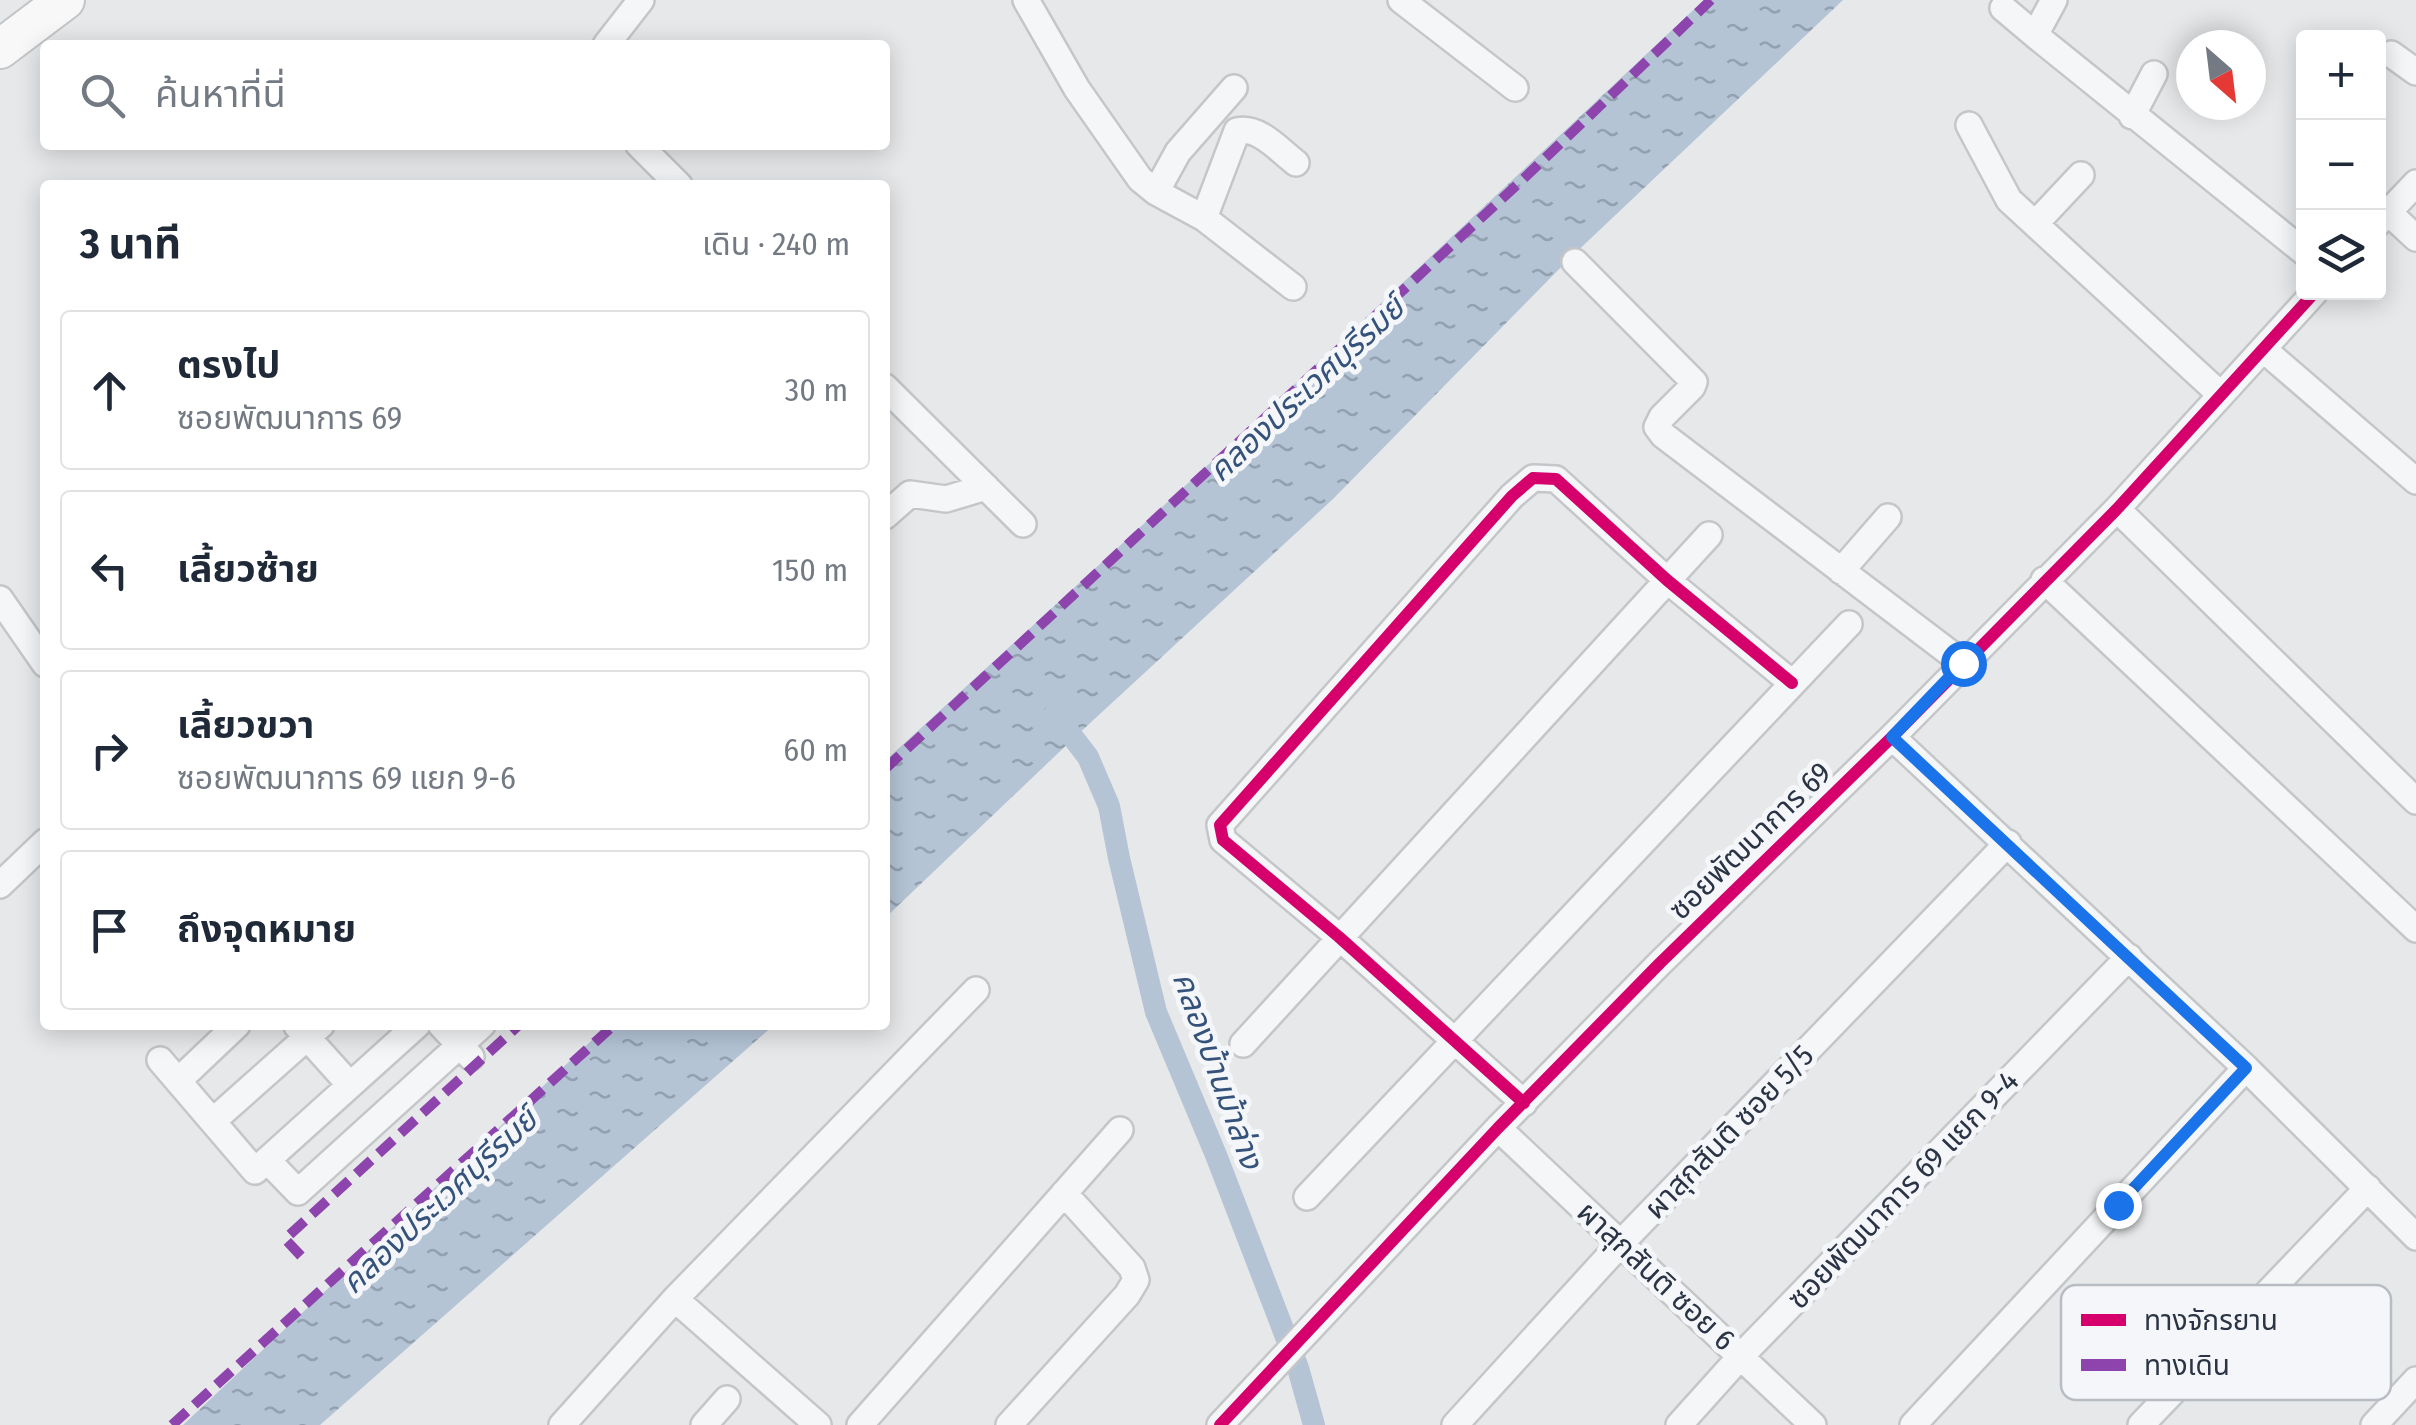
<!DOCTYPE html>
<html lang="th">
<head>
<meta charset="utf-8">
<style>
	body { margin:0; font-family:"Fira Sans Condensed","Noto Sans Thai",sans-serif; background:#f6f6f7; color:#1f2937 }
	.controls { position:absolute; right:30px; top:30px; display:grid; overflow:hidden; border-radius:10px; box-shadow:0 5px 25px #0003 }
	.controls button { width:90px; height:90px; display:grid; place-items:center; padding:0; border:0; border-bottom:2px solid #e0e1e3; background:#fff; color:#1f2937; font:50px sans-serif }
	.compass { position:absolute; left:2176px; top:30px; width:90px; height:90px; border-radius:50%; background:#fff; box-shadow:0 5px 25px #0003; rotate:152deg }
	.stop { position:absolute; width:30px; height:30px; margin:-22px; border:8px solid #1a73e8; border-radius:50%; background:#fff }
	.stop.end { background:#1a73e8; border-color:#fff; box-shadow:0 2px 10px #0008 }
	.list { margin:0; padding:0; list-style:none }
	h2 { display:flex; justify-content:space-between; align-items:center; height:130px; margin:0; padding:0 40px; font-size:42px }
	h2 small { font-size:32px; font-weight:400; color:#747a83 }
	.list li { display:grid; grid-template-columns:65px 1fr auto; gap:30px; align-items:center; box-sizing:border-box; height:160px; margin:0 20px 20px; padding:0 20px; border:2px solid #e0e1e3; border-radius:10px }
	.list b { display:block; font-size:38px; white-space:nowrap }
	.list p { margin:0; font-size:32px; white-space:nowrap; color:#747a83 }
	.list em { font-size:32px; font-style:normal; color:#747a83 }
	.icon { flex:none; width:55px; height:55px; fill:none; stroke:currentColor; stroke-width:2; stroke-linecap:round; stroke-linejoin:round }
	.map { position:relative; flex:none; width:2416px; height:1425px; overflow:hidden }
	.search { position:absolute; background:#fff; box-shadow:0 5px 25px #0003; left:40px; top:40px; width:850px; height:110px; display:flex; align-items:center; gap:25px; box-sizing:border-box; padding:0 35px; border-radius:10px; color:#747a83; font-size:38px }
	.panel { position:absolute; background:#fff; box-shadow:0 5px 25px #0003; left:40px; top:180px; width:850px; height:850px; border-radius:10px }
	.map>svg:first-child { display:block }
	.water { fill:url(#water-ripples) }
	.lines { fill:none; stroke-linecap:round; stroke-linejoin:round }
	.canal { stroke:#b4c4d5; stroke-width:22 }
	.street-casing { stroke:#c4c6c8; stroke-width:30 }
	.primary-casing { stroke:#c2c5c8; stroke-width:42 }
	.street { stroke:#f5f6f7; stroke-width:25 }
	.primary { stroke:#f8f8f8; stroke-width:38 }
	.quiet { stroke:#8e44ad; stroke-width:10; stroke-dasharray:20 10; stroke-linecap:butt }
	.cycleway-casing { stroke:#f4f6f9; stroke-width:19 }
	.cycleway { stroke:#d6006c; stroke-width:12 }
	.route { stroke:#1a73e8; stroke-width:12 }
	.labels { text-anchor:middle; stroke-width:10; stroke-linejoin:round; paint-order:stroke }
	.street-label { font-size:30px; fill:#2b3445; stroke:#f4f6f9 }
	.water-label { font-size:32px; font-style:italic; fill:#34527a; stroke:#f4f6f9 }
	.key { fill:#f4f6f9; stroke:#b8bcc3; stroke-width:2.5 }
	.key-label { font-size:28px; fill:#2b3445 }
</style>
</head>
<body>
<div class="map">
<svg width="2416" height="1425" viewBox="0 0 2416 1425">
	<defs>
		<pattern id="water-ripples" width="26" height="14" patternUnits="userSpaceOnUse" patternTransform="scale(2.5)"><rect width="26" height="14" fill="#b4c4d5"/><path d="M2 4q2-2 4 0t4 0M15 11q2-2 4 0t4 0" fill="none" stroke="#93a0af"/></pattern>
	</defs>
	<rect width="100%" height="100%" fill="#e6e8ea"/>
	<path class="water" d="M1704 0H1843L1570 258 1333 499 1075 737 885 918V761L1245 431Z
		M608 1025H774L320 1425H183Z"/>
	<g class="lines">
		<path class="canal" d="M1055 714 1088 757 1109 806 1119 858 1156 1012 1216 1155 1298 1368 1314 1425"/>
		<g class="street-casing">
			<path id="street" d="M1026 0 1077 89 1140 179 1156 192 1204 218 1293 287
				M1401 0 1515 88
				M2054 0 2035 35 2304 252
				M2003 8 2035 35
				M606 45 641 0
				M2391 54 2416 72
				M2132 116 2154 74
				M1969 125 2009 200 2221 395
				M639 145 679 185
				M1156 192 1178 152 1234 88
				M2388 212 2416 238
				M1204 218 1237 131C1259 126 1279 150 1296 163
				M2378 223 2416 183
				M2035 224 2081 175
				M1575 262 1694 382 1692 387 1662 417 1657 427 1663 435 1963 663
				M2263 349 2416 481
				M885 387 1023 524
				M2117 509 2416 801
				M885 516 910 494 946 499 986 487
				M1841 571 1888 517
				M2044 580 2416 929
				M0 599 45 664
				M1892 737 2246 1068 2416 1237
				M0 885 45 842
				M441 1025 471 1057
				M297 1026 350 1085
				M1243 1044 1709 535
				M160 1060 255 1171 417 1025
				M178 1081 237 1025
				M1524 1103 1339 937 1223 840 1220 825 1512 496 1533 478 1556 479 1667 580 1792 683
				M213 1121 321 1025
				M1498 1128 1813 1425
				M267 1160 298 1192 482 1025
				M1307 1197 1849 624
				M675 1299 818 1425
				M562 1425 675 1299 976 990
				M704 1425 727 1399
				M860 1425 1120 1130
				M1009 1425 1127 1295 1136 1280 1132 1268 1064 1193
				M1220 1425 1498 1128 1660 963 1892 737 2117 509 2315 292
				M1455 1425 1621 1243 2008 843
				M1679 1425 1741 1356 2129 957
				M1913 1425 2246 1068
				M2141 1425 2368 1188
				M2374 1425 2416 1380"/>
		</g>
		<g class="primary-casing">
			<path id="primary" d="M0 49 65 0"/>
		</g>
		<use href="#street" class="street"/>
		<use href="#primary" class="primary"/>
		<path class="quiet" d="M885 769 1520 182 1711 0
			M301 1256 285 1239 519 1025
			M172 1425 614 1025"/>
		<g class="cycleway-casing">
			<path id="cycleway" d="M1524 1103 1339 937 1223 840 1220 825 1512 496 1533 478 1556 479 1667 580 1792 683
				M1220 1425 1498 1128 1660 963 1892 737 2117 509 2315 292"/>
		</g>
		<use href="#cycleway" class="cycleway"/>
	</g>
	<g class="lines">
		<path class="route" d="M1963 663 1892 737 2246 1068 2118 1205"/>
	</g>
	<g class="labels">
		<g class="street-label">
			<text transform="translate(1750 841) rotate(-44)" y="10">ซอยพัฒนาการ 69</text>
			<text transform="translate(1729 1132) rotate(-46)" y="10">ผาสุกสันติ ซอย 5/5</text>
			<text transform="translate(1903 1190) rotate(-46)" y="10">ซอยพัฒนาการ 69 แยก 9-4</text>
			<text transform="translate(1656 1276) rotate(43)" y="10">ผาสุกสันติ ซอย 6</text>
		</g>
		<g class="water-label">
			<text transform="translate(1306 389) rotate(-43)" y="11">คลองประเวศบุรีรมย์</text>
			<text transform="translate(1218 1070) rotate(70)" y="11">คลองบ้านม้าล่าง</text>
			<text transform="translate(439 1201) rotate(-43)" y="11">คลองประเวศบุรีรมย์</text>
		</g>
	</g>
	<rect x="2061" y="1285" width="330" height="115" rx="15" class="key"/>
	<rect x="2081" y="1314" width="45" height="12" fill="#d6006c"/>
	<rect x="2081" y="1359" width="45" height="12" fill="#8e44ad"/>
	<g class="key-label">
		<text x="2144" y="1330">ทางจักรยาน</text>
		<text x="2144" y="1375">ทางเดิน</text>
	</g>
</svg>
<div class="controls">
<button>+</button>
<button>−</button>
<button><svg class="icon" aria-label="layers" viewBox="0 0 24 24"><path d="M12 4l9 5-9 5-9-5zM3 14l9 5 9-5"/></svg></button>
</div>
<svg class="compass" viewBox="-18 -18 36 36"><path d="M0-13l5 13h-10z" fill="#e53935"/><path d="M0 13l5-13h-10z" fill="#747a83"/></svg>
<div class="stop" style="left:1963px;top:663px"></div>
<div class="stop end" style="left:2118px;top:1205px"></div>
<div class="search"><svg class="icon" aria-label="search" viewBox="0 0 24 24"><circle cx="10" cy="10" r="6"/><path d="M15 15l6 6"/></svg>ค้นหาที่นี่</div>
<section class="panel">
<h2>3 นาที<small>เดิน · 240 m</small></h2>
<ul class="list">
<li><svg class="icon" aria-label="ahead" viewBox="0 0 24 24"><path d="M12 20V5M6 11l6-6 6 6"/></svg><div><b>ตรงไป</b><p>ซอยพัฒนาการ 69</p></div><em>30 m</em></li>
<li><svg class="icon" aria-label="left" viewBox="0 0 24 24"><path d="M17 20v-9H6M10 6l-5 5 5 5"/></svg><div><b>เลี้ยวซ้าย</b></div><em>150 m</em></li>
<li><svg class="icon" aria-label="right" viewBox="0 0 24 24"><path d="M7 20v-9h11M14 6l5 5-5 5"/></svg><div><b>เลี้ยวขวา</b><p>ซอยพัฒนาการ 69 แยก 9-6</p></div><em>60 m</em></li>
<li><svg class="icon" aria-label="arrive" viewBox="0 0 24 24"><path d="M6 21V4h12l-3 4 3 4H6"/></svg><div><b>ถึงจุดหมาย</b></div></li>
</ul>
</section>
</div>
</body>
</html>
